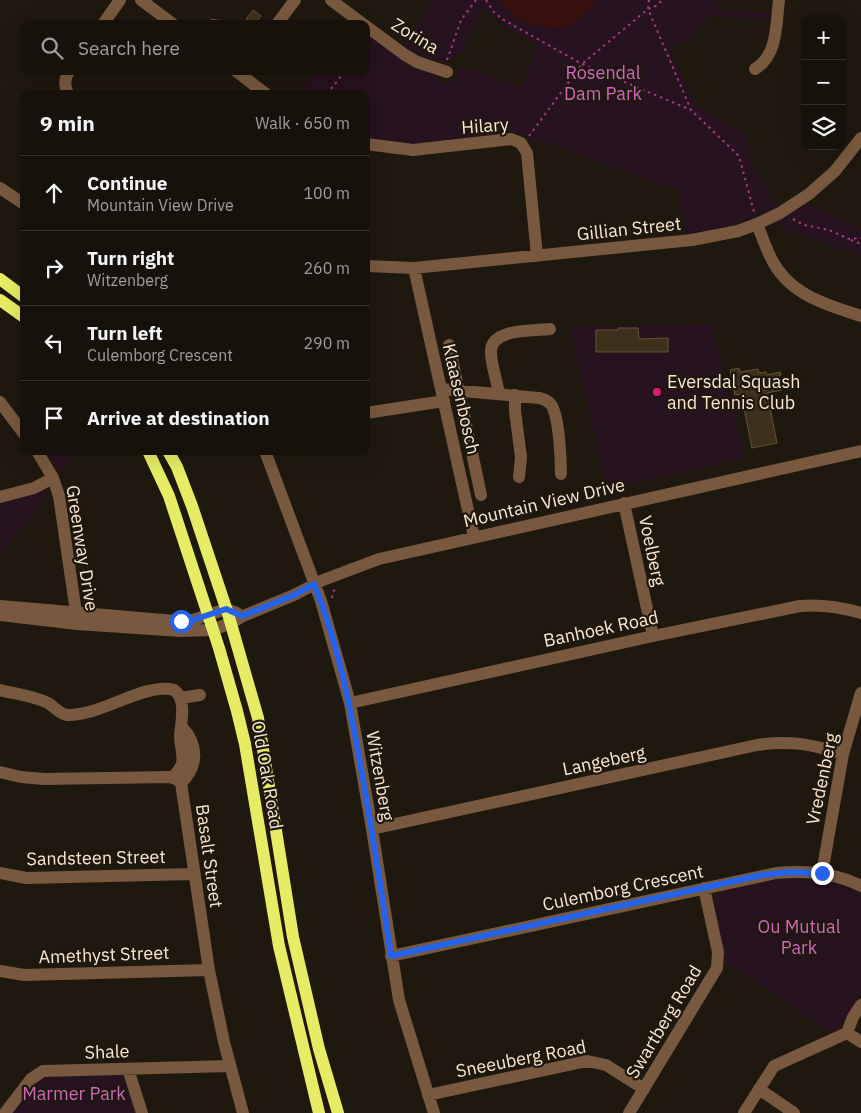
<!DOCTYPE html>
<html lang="en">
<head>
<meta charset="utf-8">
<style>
	body { margin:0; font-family:"IBM Plex Sans",sans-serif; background:#1f1b14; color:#f1f3f6 }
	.controls { position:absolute; right:15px; top:15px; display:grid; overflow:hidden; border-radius:10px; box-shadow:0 5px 20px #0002 }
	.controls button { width:45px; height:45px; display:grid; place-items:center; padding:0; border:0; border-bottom:1px solid #35322c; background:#16120b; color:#f1f3f6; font:25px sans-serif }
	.stop { position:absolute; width:15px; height:15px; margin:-11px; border:4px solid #2563eb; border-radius:50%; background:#fff }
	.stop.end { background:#2563eb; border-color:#fff; box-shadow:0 1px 5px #0008 }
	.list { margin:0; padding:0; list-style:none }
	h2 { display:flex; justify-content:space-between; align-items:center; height:65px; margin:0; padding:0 20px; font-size:21px }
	h2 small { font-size:16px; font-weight:400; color:#9e9e9d }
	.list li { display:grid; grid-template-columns:32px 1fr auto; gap:15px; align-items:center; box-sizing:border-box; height:75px; padding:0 20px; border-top:1px solid #35322c }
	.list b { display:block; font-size:19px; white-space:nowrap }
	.list p { margin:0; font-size:16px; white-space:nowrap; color:#9e9e9d }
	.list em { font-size:16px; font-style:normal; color:#9e9e9d }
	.icon { flex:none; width:28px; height:28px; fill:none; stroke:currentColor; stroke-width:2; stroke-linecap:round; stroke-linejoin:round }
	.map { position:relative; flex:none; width:861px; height:1113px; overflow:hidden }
	.search { position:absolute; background:#16120b; box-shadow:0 5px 20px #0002; left:20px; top:20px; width:350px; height:55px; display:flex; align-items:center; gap:12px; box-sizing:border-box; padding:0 18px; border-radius:10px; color:#9e9e9d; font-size:19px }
	.panel { position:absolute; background:#16120b; box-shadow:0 5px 20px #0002; left:20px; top:90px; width:350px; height:365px; border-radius:10px }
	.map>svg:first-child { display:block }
	.green { fill:#27121f }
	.water { fill:#37110e }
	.building { fill:#3d311d; stroke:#665231 }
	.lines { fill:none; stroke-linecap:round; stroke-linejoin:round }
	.path { stroke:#a43b7d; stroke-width:2; stroke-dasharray:2.5 4; stroke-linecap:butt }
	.minor { stroke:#78593f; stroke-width:12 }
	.major { stroke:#e6ed64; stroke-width:12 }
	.route { stroke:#2563eb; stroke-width:6 }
	.poi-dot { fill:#dd1976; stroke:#1e180f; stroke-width:2 }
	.labels { text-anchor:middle; stroke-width:4.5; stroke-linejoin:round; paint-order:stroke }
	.street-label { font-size:18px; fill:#fae7d1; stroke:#1e180f }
	.park-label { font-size:18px; fill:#d166be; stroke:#1e180f }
	.poi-label { font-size:18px; fill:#fae7d1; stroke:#1e180f; text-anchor:start }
</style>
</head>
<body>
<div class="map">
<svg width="861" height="1113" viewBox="0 0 861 1113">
	<rect width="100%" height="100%" fill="#1e180f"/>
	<path class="green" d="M432 0H718V9L772 13 771 20 709 16 692 39 668 47 695 103 748 137 750 159 777 208C744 222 721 229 685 234L678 189 659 184 545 142 533 144 526 136 518 133 424 144H410L366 139V94H299L317 71H366V32L434 74 441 83C451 84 458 79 457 68L472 70 522 87 537 44 510 30 483 8 463 50 450 60 428 61 402 48Z
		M807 203 861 228V256L786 230 777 222Z
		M712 324 744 458 607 489 570 327Z
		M47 451H78L59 475Z
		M42 492 47 493 44 499 0 556 1 501Z
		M801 876 836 882 861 893V994L838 1031 834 1035 723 960 713 902 715 896 720 890 776 877Z
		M117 1075C132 1081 133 1099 138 1113H11L39 1079 46 1077Z"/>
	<path class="water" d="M499 0H597L574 24 559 29 528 24 511 14Z"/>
	<path class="building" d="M253 10 261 16 255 24 246 19Z
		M211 19 243 24H210Z
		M618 328H638L639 339 668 338V352H596V330H618Z
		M739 368 740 372 758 369 759 373 766 372 767 375 780 372 781 375H779L782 390 767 393 777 443 752 448 741 394 735 395 730 370Z"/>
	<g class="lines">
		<path class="path" d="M486 0 493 11 502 19 582 64 691 110
			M649 0 648 9 691 110 739 156 754 212
			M447 60 461 20 476 0
			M327 94 345 71
			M529 136 582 64 648 9 658 5 662 0
			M793 219 804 225 829 230 849 239 861 238
			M851 240 861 244
			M332 598 333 592 337 587"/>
		<path class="minor" d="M141 0 173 24
			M331 0 363 24
			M103 24 120 0
			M277 24 295 0
			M366 26 405 55 417 62 447 72
			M755 69C778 55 776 24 779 0
			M236 71 266 94
			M68 94C64 86 64 79 69 71
			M366 144 413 150 511 139 521 143 527 153 537 256
			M0 188 24 204
			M757 224C762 236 766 249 772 260 790 295 827 305 861 316
			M366 266 414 268 692 240 738 231 757 224 780 213 809 194 835 171 861 138
			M414 268 474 537
			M449 345 481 495
			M441 389 539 398C544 399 549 401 552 406 559 419 561 458 561 474
			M499 394C497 380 491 365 491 352 490 328 534 331 550 329
			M515 395V411L521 457 519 477
			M0 402 24 434
			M366 413 444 401
			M37 451 53 478 59 496 77 619
			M265 451 321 601 350 703 372 829 399 1000 434 1113
			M0 497 34 488 53 478
			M624 503 653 636
			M0 606 175 621 193 620 226 609 237 613
			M0 615 77 624 181 631 212 630 231 623 243 616 294 595 323 580 379 559 861 451
			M0 690C15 694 34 696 48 703 55 707 59 714 67 715 102 716 144 682 174 690 187 699 181 722 180 736 180 745 184 755 182 764 180 769 177 773 173 777
			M181 698 200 695
			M350 703 653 636 800 606C822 604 840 607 861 613
			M0 772 21 777 44 779 170 777 176 779 181 783 209 970 224 1042 243 1113
			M181 783C198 767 199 745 182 727
			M372 829 757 745C791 740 810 744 843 754
			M0 873 26 878 193 874
			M822 873 843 754 861 693
			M391 956 776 873C806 870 834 872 861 886
			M0 971 24 975 209 970
			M847 1033 853 1017 861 1005
			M847 1033 861 1042
			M128 1069 142 1113
			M759 1089 794 1113
			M428 1095 587 1061 606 1065 644 1089
			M5 1113 31 1079 43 1071 230 1066
			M629 1113 717 968 718 952 704 888
			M744 1113 774 1066 847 1033"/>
		<path class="major" d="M0 279 24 297
			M0 300 24 317
			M148 451 169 496 219 648 237 711 245 744 279 946 319 1113
			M168 451 177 467 192 506 229 617 258 718 293 937 319 1049 338 1113"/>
	</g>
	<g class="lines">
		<path class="route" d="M181 621 193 620 226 609 242 616 294 595 314 584C338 643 350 706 361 768 372 831 382 894 391 956L762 875 790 872 822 873"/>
	</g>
	<circle class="poi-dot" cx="657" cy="392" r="5"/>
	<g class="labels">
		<g class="street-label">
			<text transform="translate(415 36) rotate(31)" y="6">Zorina</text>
			<text transform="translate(485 126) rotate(-4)" y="6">Hilary</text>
			<text transform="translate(629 229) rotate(-6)" y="6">Gillian Street</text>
			<text transform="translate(461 399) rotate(77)" y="6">Klaasenbosch</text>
			<text transform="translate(544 503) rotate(-13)" y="6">Mountain View Drive</text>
			<text transform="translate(82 548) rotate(81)" y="6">Greenway Drive</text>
			<text transform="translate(652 551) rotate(78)" y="6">Voelberg</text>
			<text transform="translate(601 629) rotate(-12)" y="6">Banhoek Road</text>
			<text transform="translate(604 761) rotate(-12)" y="6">Langeberg</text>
			<text transform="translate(267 775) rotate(80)" y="6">Old Oak Road</text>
			<text transform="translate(380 776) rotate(80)" y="6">Witzenberg</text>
			<text transform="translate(822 779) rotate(-78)" y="6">Vredenberg</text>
			<text transform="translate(209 856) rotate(82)" y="6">Basalt Street</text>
			<text transform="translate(96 858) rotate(-1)" y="6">Sandsteen Street</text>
			<text transform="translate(623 888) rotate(-12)" y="6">Culemborg Crescent</text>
			<text transform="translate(104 955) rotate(-2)" y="6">Amethyst Street</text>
			<text transform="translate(664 1022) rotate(-59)" y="6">Swartberg Road</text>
			<text transform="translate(107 1052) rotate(-2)" y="6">Shale</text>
			<text transform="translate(521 1059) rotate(-11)" y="6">Sneeuberg Road</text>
		</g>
		<g class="park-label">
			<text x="603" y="79">Rosendal<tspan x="603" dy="21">Dam Park</tspan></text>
			<text x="799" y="933">Ou Mutual<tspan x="799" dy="21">Park</tspan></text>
			<text x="74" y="1100">Marmer Park</text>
		</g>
		<g class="poi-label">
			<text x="667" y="388">Eversdal Squash<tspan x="667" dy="21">and Tennis Club</tspan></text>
		</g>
	</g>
</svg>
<div class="controls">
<button>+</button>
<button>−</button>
<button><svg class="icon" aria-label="layers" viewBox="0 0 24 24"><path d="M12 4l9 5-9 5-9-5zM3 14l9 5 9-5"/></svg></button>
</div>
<div class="stop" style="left:181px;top:621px"></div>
<div class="stop end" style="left:822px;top:873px"></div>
<div class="search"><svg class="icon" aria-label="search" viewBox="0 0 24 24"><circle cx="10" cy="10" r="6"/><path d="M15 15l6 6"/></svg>Search here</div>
<section class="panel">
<h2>9 min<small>Walk · 650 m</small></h2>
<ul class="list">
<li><svg class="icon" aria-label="ahead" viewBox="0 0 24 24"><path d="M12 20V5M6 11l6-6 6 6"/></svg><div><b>Continue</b><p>Mountain View Drive</p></div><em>100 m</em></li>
<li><svg class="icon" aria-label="right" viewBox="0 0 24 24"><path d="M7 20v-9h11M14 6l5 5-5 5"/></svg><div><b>Turn right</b><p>Witzenberg</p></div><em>260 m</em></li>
<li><svg class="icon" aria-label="left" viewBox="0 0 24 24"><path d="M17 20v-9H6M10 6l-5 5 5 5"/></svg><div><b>Turn left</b><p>Culemborg Crescent</p></div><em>290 m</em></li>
<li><svg class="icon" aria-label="arrive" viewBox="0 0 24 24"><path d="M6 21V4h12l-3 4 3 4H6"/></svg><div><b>Arrive at destination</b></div></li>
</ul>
</section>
</div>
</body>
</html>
